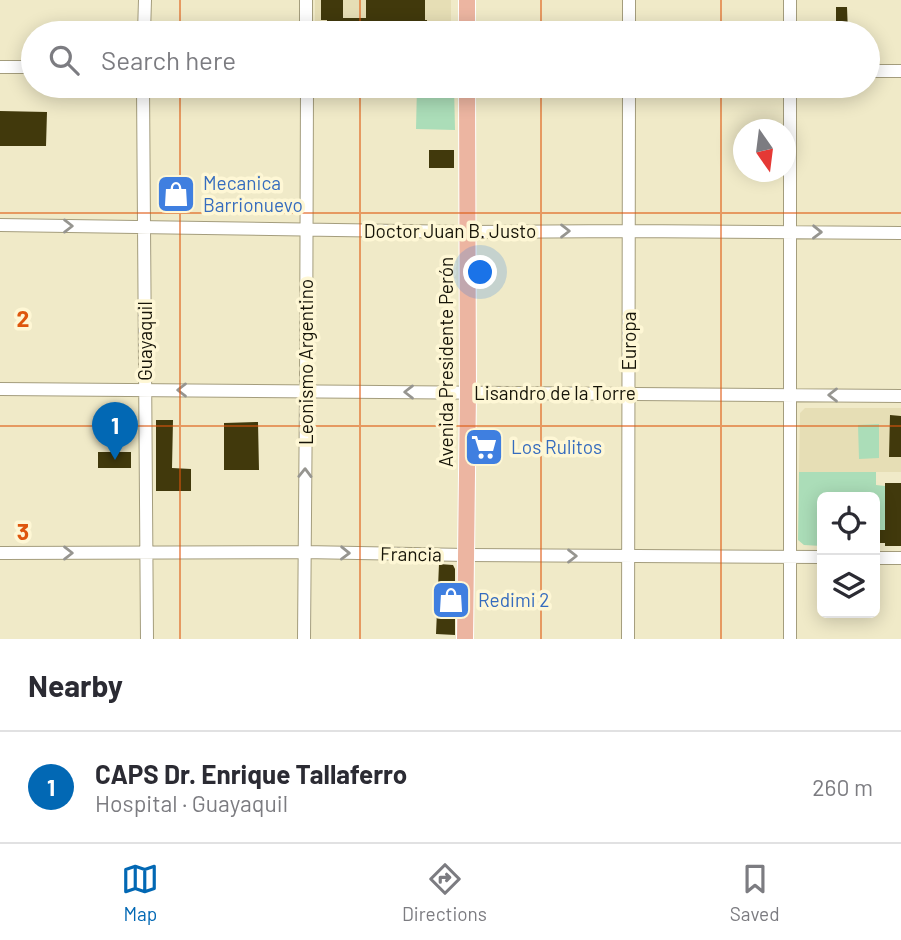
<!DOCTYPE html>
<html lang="en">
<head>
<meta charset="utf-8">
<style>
	body { margin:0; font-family:Barlow,sans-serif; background:#f2f2f3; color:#2b2b33 }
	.controls { position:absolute; right:21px; bottom:21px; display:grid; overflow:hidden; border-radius:10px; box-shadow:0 4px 18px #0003 }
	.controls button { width:63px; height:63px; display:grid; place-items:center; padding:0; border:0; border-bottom:2px solid #e1e1e2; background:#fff; color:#2b2b33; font:35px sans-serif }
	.compass { position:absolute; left:733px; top:119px; width:63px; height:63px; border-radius:50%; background:#fff; box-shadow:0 4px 18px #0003; rotate:166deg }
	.you { position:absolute; left:481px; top:273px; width:24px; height:24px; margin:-18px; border:5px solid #fff; border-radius:50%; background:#1a73e8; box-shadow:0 0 0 10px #1a73e833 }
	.badge { display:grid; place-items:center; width:46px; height:46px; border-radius:50%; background:#0268b4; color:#fff; font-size:23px; font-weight:700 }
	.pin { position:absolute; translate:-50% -58px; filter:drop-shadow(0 2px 4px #0008) }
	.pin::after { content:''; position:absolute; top:37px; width:24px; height:21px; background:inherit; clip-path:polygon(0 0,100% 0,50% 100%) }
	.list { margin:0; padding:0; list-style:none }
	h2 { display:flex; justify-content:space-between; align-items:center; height:91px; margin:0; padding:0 28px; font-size:30px }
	h2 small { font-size:23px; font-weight:400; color:#7c7c81 }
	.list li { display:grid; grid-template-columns:46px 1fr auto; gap:21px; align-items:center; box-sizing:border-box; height:112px; padding:0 28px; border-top:2px solid #e1e1e2 }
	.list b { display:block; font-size:26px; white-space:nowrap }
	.list p { margin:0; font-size:23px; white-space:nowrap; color:#7c7c81 }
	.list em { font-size:23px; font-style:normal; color:#7c7c81 }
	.icon { flex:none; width:38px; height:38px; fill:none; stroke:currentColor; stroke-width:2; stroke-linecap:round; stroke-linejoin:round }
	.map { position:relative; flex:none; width:901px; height:639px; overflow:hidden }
	.search { position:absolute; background:#fff; box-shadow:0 4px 18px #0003; left:21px; right:21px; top:21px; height:77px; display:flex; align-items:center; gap:18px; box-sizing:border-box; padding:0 24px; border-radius:38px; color:#7c7c81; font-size:26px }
	.sheet { height:203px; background:#fff }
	nav { display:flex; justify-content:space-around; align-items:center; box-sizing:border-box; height:98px; border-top:2px solid #e1e1e2; background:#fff; font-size:19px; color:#7c7c81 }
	nav a { display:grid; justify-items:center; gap:4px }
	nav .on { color:#0268b4 }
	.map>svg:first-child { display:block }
	.built { fill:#e6deb5 }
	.green { fill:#abddb8 }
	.building { fill:#41390c }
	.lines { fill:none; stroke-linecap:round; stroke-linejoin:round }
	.minor-casing { stroke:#a49d7d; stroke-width:14 }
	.major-casing { stroke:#fff; stroke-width:18 }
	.minor { stroke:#fff; stroke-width:12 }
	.major { stroke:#ecb5a1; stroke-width:16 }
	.oneway { stroke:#969590 }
	.grid { fill:none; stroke:#de560c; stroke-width:2; stroke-opacity:0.55 }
	.labels { text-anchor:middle; stroke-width:7; stroke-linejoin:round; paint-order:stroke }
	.shop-label { font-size:19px; fill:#366cbe; stroke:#fef7d5; text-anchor:start }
	.street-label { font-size:19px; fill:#161408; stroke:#fef7d5 }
	.grid-label { font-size:23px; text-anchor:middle; font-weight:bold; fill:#de560c; stroke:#fef7d5; stroke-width:7; stroke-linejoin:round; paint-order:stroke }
</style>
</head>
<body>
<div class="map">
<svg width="901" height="639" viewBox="0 0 901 639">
	<rect width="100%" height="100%" fill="#f0eac8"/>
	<path class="built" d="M315 0H451V33H315Z
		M805 408H901V472H799L800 413Z"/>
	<path class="green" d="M417 86H454L455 130 416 129Z
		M879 424V458L859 459 858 425Z
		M799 472H876V485L885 486V530H875V497H822V546L804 545 798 540Z"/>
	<path class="building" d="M321 0H343V18H366V0H425V20H427V33H327V20H321Z
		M836 7H847L848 33H836Z
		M0 111 47 112 46 146H0Z
		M429 150H454V168H429Z
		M161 180 191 181V211L163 210 160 208Z
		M890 415 901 416V457H889Z
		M156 420H173L172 468 191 469V491H156Z
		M258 422 259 470H224V423Z
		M98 452H131V468H98Z
		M885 483H901V546H885V543H875V530H885Z
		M439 564 453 565 455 569V635L436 634Z"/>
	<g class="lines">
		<g class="minor-casing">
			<path id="minor" d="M306 0V33
				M629 0V33
				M790 0V33
				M144 33 145 0
				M0 67H33
				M868 71H901
				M143 86 147 639
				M0 225 467 232 629 231 901 233
				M0 389 901 396
				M0 553 304 552 466 555 822 557
				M875 558H901
				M304 639 306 391 307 86
				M628 639 629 86
				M790 639V86"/>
		</g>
		<g class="major-casing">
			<path id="major" d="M467 33V0
				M465 639 468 392 467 86"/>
		</g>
		<use href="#minor" class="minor"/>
		<use href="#major" class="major"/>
	</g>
	<defs><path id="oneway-chevron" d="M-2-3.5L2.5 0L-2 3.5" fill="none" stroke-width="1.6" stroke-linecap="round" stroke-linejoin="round" transform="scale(1.75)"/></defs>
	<g class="oneway">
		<use href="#oneway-chevron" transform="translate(68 226)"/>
		<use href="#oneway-chevron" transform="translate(565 231)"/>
		<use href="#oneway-chevron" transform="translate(817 232) rotate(1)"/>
		<use href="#oneway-chevron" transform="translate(182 390) rotate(-180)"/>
		<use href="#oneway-chevron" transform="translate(409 392) rotate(-180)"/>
		<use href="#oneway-chevron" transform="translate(833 395) rotate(-180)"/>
		<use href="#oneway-chevron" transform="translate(305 473) rotate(-89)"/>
		<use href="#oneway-chevron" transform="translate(68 553)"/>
		<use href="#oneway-chevron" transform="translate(345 553) rotate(1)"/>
		<use href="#oneway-chevron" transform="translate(572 556)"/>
	</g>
	<path class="grid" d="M180 0V33M360 0V33M541 0V33M721 0V33M180 86V639M360 86V639M541 86V639M721 86V639M0 213H901M0 426H901"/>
	<defs>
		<g id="shop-square" transform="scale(2.0125)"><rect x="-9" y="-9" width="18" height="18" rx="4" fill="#3f7fe0" stroke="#fef7d5"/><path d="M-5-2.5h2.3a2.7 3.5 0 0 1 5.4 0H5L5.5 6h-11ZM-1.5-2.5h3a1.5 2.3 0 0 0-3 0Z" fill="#fff"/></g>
		<g id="supermarket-square" transform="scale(2.0125)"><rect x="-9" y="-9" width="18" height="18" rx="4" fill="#3f7fe0" stroke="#fef7d5"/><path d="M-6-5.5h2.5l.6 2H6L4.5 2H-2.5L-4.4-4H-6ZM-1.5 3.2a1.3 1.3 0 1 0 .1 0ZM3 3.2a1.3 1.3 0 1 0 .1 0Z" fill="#fff"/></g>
	</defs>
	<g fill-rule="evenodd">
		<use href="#shop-square" x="176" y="194"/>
		<use href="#supermarket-square" x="484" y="447"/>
		<use href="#shop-square" x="451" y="600"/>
	</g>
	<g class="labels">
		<g class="shop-label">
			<text x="203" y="190">Mecanica<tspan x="203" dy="22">Barrionuevo</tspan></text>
			<text x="511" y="454">Los Rulitos</text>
			<text x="478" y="607">Redimi 2</text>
		</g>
		<g class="street-label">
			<text x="450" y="238">Doctor Juan B. Justo</text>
			<text transform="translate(145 341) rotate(-90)" y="7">Guayaquil</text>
			<text transform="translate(629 341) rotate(-90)" y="7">Europa</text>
			<text transform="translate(306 362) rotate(-90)" y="7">Leonismo Argentino</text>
			<text transform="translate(446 362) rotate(-90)" y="7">Avenida Presidente Perón</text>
			<text x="555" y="400">Lisandro de la Torre</text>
			<text transform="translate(411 554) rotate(1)" y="7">Francia</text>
		</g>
	</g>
	<g class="grid-label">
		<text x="23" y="327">2</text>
		<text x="23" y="540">3</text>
	</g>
</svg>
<div class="controls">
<button><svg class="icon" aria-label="locate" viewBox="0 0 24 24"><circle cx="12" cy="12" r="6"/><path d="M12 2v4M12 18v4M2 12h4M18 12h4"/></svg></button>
<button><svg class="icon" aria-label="layers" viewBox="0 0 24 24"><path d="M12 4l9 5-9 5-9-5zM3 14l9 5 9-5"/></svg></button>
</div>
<svg class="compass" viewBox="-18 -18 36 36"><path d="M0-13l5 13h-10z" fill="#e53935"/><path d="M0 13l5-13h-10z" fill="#7c7c81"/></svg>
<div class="you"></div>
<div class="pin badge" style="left:115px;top:460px">1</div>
<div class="search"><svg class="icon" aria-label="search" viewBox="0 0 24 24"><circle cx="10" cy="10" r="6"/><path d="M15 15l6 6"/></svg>Search here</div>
</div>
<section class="sheet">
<h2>Nearby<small></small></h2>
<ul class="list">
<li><span class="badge">1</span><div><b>CAPS Dr. Enrique Tallaferro</b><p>Hospital · Guayaquil</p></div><em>260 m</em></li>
</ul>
</section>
<nav>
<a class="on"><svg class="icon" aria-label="map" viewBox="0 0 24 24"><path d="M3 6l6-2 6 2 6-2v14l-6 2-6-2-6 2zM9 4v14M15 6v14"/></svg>Map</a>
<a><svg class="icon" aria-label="directions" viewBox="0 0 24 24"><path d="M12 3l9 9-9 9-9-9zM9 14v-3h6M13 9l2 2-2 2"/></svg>Directions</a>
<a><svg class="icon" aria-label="saved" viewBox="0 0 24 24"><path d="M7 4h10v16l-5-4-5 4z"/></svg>Saved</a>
</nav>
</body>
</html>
